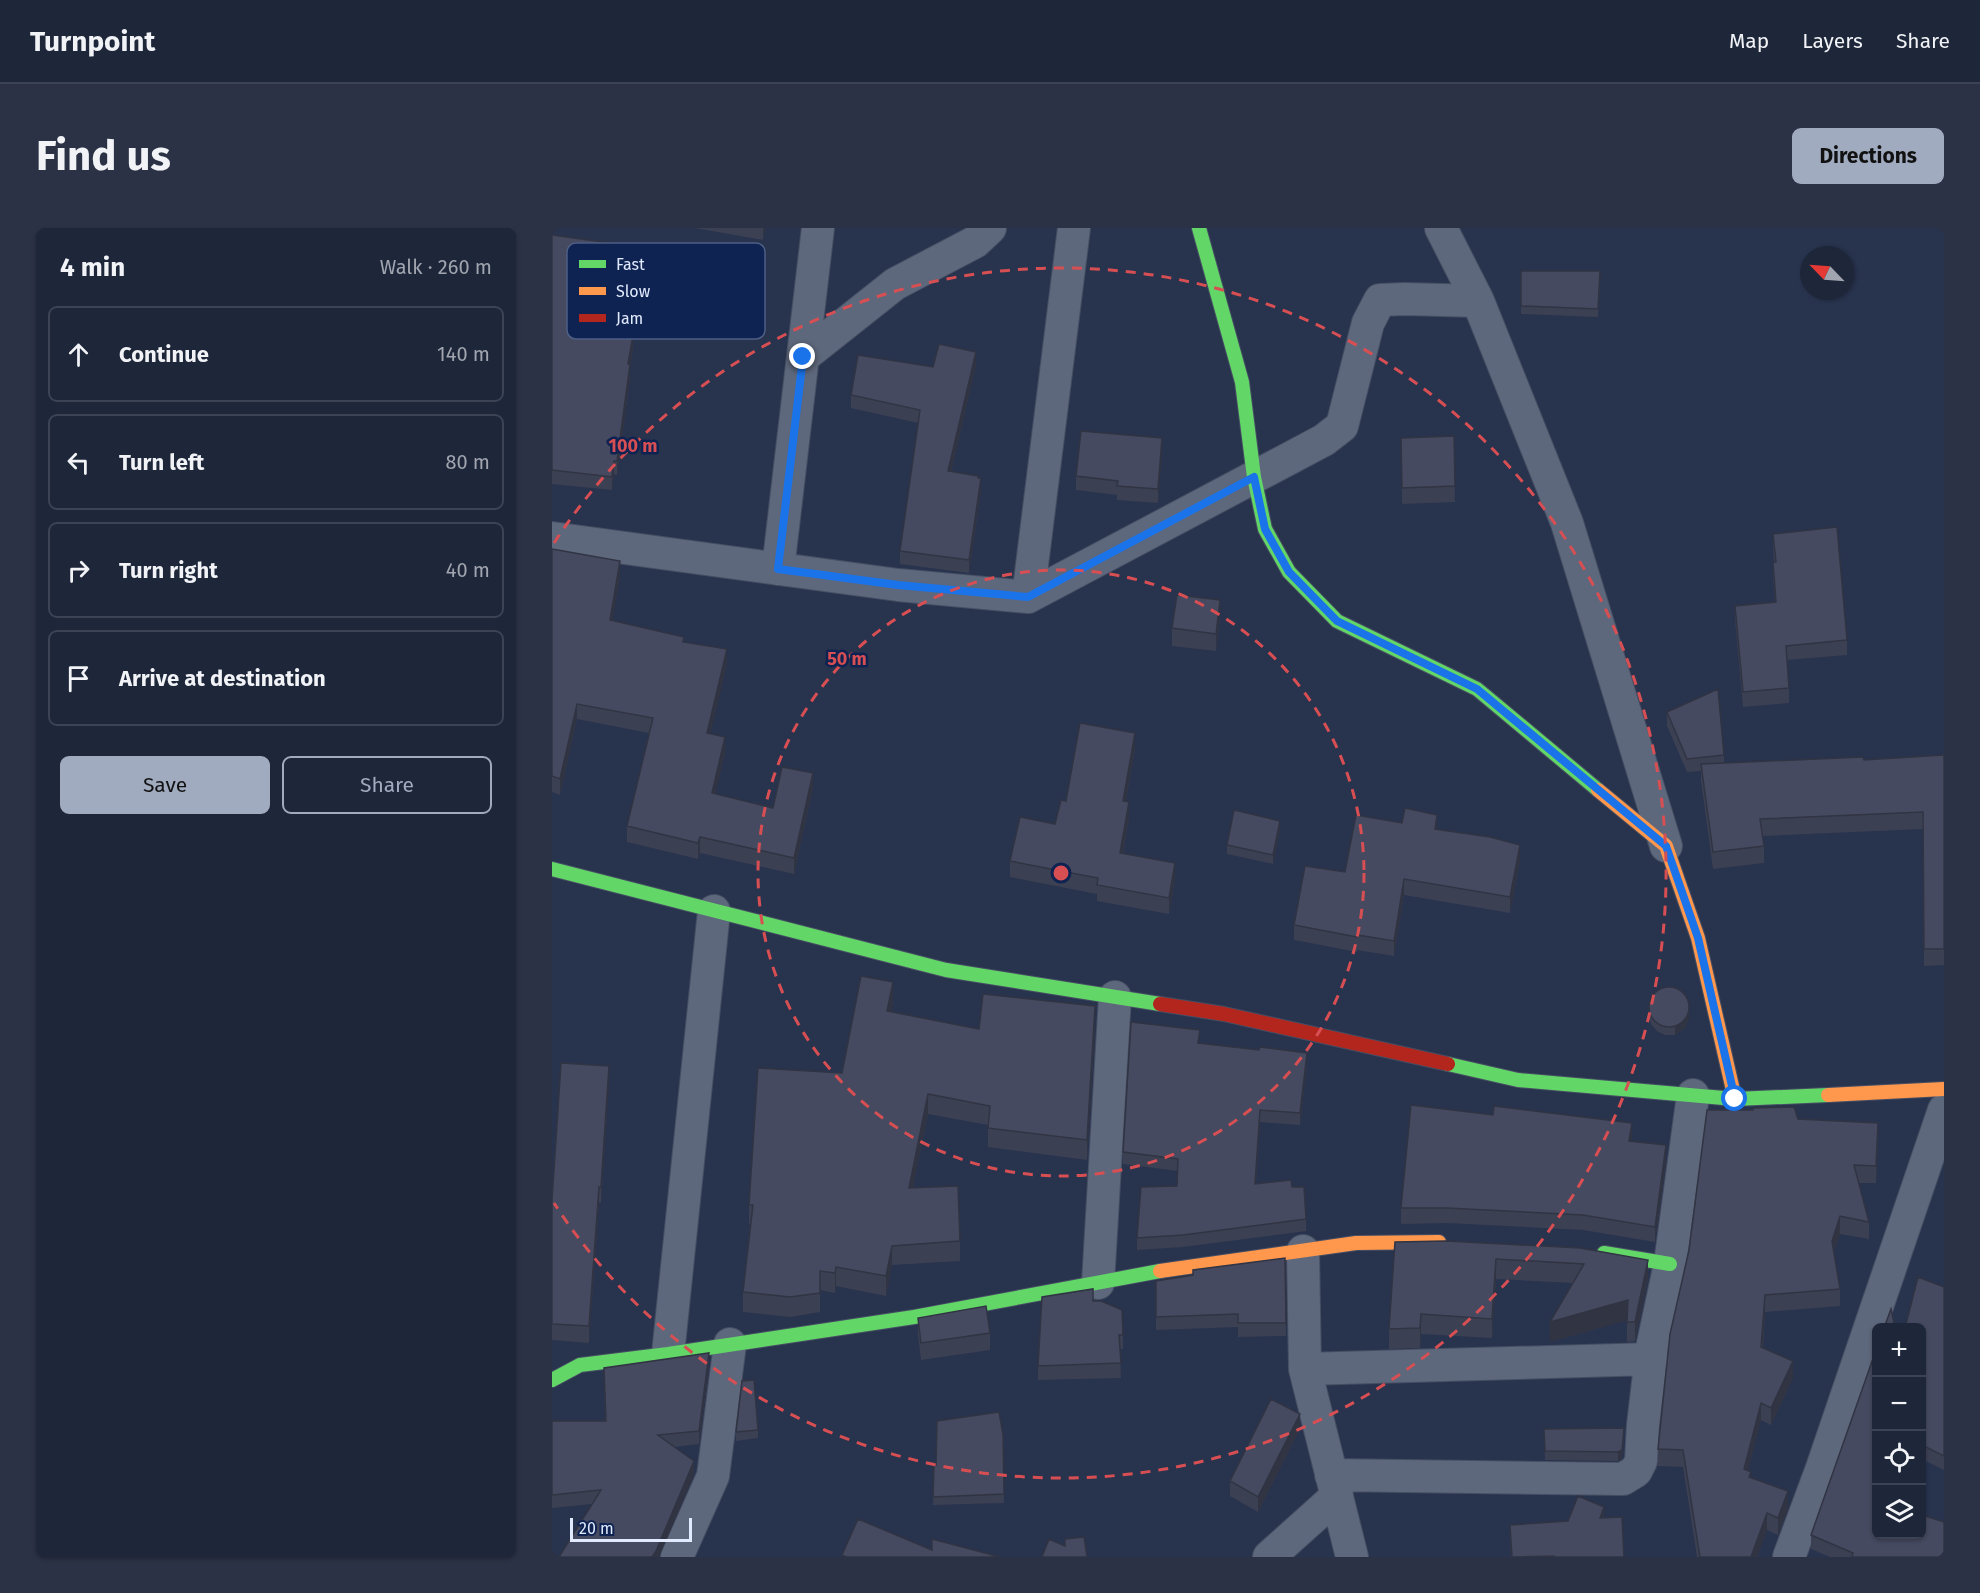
<!DOCTYPE html>
<html lang="en">
<head>
<meta charset="utf-8">
<style>
	body { margin:0; font-family:"Fira Sans",sans-serif; background:#2b3245; color:#f1f3f6 }
	.controls { position:absolute; right:18px; bottom:18px; display:grid; overflow:hidden; border-radius:9px; box-shadow:0 2px 4px #0004 }
	.controls button { width:54px; height:54px; display:grid; place-items:center; padding:0; border:0; border-bottom:2px solid #3c4354; background:#1e263a; color:#f1f3f6; font:30px sans-serif }
	.compass { position:absolute; left:1248px; top:18px; width:54px; height:54px; border-radius:50%; background:#1e263a; box-shadow:0 2px 4px #0004; rotate:295deg }
	.scale { position:absolute; left:18px; bottom:15px; width:122px; box-sizing:border-box; padding-left:6px; border:3px solid #e2ebfe; border-top:0; font-size:16px; line-height:21px; white-space:nowrap; color:#e2ebfe; -webkit-text-stroke:4px #0e2352; paint-order:stroke }
	.stop { position:absolute; width:18px; height:18px; margin:-14px; border:4px solid #1a73e8; border-radius:50%; background:#fff }
	.stop.end { background:#1a73e8; border-color:#fff; box-shadow:0 2px 6px #0008 }
	.list { margin:0; padding:0; list-style:none }
	h2 { display:flex; justify-content:space-between; align-items:center; height:78px; margin:0; padding:0 24px; font-size:26px }
	h2 small { font-size:20px; font-weight:400; color:#a1a5af }
	.list li { display:grid; grid-template-columns:39px 1fr auto; gap:18px; align-items:center; box-sizing:border-box; height:96px; margin:0 12px 12px; padding:0 12px; border:2px solid #3c4354; border-radius:9px }
	.list b { display:block; font-size:22px; white-space:nowrap }
	.list em { font-size:20px; font-style:normal; color:#a1a5af }
	.actions { display:flex; gap:12px; padding:18px 24px }
	.actions a { flex:1; padding:14px 0; border:2px solid #a1abc0; border-radius:9px; text-align:center; font-size:21px; color:#a1abc0 }
	.actions .main { background:#a1abc0; color:#111 }
	.icon { flex:none; width:33px; height:33px; fill:none; stroke:currentColor; stroke-width:2; stroke-linecap:round; stroke-linejoin:round }
	.map { position:relative; flex:none; width:1392px; height:1329px; overflow:hidden; border-radius:9px }
	header { display:flex; align-items:center; gap:36px; box-sizing:border-box; height:84px; padding:0 30px; background:#1e263a; border-bottom:2px solid #3c4354 }
	header strong { font-size:28px }
	nav { display:flex; gap:33px; margin-inline-start:auto; font-size:21px }
	.intro { display:flex; align-items:center; justify-content:space-between; box-sizing:border-box; height:144px; padding:0 36px }
	h1 { margin:0; font-size:42px }
	.button { padding:15px 27px; border-radius:9px; background:#a1abc0; color:#111; font-size:21px; font-weight:700 }
	main { display:flex; gap:36px; padding:0 36px }
	aside { flex:1; background:#1e263a; border-radius:9px; box-shadow:0 2px 4px #0004 }
	.map>svg:first-child { display:block }
	.lines { fill:none; stroke-linecap:round; stroke-linejoin:round }
	.street-casing { stroke:#464e63; stroke-width:34 }
	.fast-casing { stroke:#464e63; stroke-width:16 }
	.slow-casing { stroke:#464e63; stroke-width:16 }
	.jam-casing { stroke:#464e63; stroke-width:16 }
	.street { stroke:#5e687c; stroke-width:32 }
	.fast { stroke:#63d668; stroke-width:14 }
	.slow { stroke:#ff974d; stroke-width:14 }
	.jam { stroke:#b3261e; stroke-width:14 }
	.wall { fill:#3c4053 }
	.shaded-wall { fill:#313443 }
	.building { fill:#464a60; stroke:#313443; stroke-width:1.5 }
	.route { stroke:#1a73e8; stroke-width:8 }
	.ring { fill:none; stroke:#d84f53; stroke-width:3; stroke-dasharray:10 8 }
	.key { fill:#0e2352; stroke:#4e5f86; stroke-width:1.5 }
	.key-label { font-size:16px; fill:#e2ebfe }
	.centre { fill:#d84f53; stroke:#0e2352; stroke-width:3 }
	.ring-label { font-size:18px; text-anchor:middle; font-weight:bold; fill:#d84f53; stroke:#0e2352; stroke-width:5; stroke-linejoin:round; paint-order:stroke }
</style>
</head>
<body>
<header>
<strong>Turnpoint</strong>
<nav><a>Map</a><a>Layers</a><a>Share</a></nav>
</header>
<div class="intro"><h1>Find us</h1><a class="button">Directions</a></div>
<main>
<aside>
<h2>4 min<small>Walk · 260 m</small></h2>
<ul class="list">
<li><svg class="icon" aria-label="ahead" viewBox="0 0 24 24"><path d="M12 20V5M6 11l6-6 6 6"/></svg><div><b>Continue</b></div><em>140 m</em></li>
<li><svg class="icon" aria-label="left" viewBox="0 0 24 24"><path d="M17 20v-9H6M10 6l-5 5 5 5"/></svg><div><b>Turn left</b></div><em>80 m</em></li>
<li><svg class="icon" aria-label="right" viewBox="0 0 24 24"><path d="M7 20v-9h11M14 6l5 5-5 5"/></svg><div><b>Turn right</b></div><em>40 m</em></li>
<li><svg class="icon" aria-label="arrive" viewBox="0 0 24 24"><path d="M6 21V4h12l-3 4 3 4H6"/></svg><div><b>Arrive at destination</b></div></li>
</ul>
<div class="actions"><a class="main">Save</a><a>Share</a></div>
</aside>
<div class="map">
<svg width="1392" height="1329" viewBox="0 0 1392 1329">
	<rect width="100%" height="100%" fill="#28334e"/>
	<g class="lines">
		<g class="street-casing">
			<path id="street" d="M889 0 926 73 1015 295 1114 618
				M251 129 343 56 423 14 438 0
				M0 310 346 357 476 369 772 212 790 198 816 95 828 72 853 71 926 73
				M226 341 266 0
				M476 369 522 0
				M751 1023 753 1141 800 1329
				M546 1055 563 769
				M116 1126 162 683
				M753 1141 1100 1131
				M779 1247 1071 1251 1084 1243 1089 1233 1091 1197 1100 1120 1118 1036 1141 867
				M125 1329 161 1248 178 1116
				M717 1329 785 1268
				M1237 1329 1270 1240 1392 882"/>
		</g>
		<g class="fast-casing">
			<path id="fast" d="M647 0 690 154 702 249 713 301 737 344 785 393 925 461 1046 562
				M0 641 394 742 608 776
				M896 836 966 852 1183 871 1276 867
				M1052 1025 1118 1036
				M0 1152 28 1137 116 1126 362 1089 608 1043"/>
		</g>
		<g class="slow-casing">
			<path id="slow" d="M1046 562 1114 618 1146 710 1183 871
				M1276 867 1392 861
				M608 1043 804 1015 887 1014"/>
		</g>
		<g class="jam-casing">
			<path id="jam" d="M608 776 672 786 896 836"/>
		</g>
		<use href="#street" class="street"/>
		<use href="#fast" class="fast"/>
		<use href="#slow" class="slow"/>
		<use href="#jam" class="jam"/>
	</g>
	<path class="wall" d="M143 0H213L211 12Z
		M0 7 94 33 81 107V120L78 139V150L65 247 62 246 60 262 0 256Z
		M969 43 1048 52 1046 89 969 86Z
		M424 137 399 244 426 250 429 263 417 345 348 336V323L366 195 299 180V167L381 139Z
		M902 208 903 274 850 276 849 210Z
		M610 224 606 275 565 272V267L524 262V248Z
		M1221 306 1295 412V427L1235 432 1237 460V475L1191 479 1183 392V378L1223 374 1221 349V334H1222L1221 320Z
		M0 321 68 349 60 392 132 414 175 436 158 506 173 525 163 566 221 580 261 560 242 646 148 625 146 631 75 614V598L97 505 25 491 8 567 0 564Z
		M668 389 664 423 620 418V400Z
		M1115 484 1172 527V535L1312 532 1392 527V737L1372 738 1371 601 1211 608 1212 618V635L1161 641 1149 553V543L1135 544 1115 498Z
		M583 521 574 573 577 590 571 626 623 651 617 686 545 673V666L458 649V633L503 596 514 573Z
		M728 602 721 636 675 626V617Z
		M885 602 968 632 958 685 852 667 842 728 805 722V724L742 712V697L793 644Z
		M341 774 339 784 427 801 543 797 535 932 436 919V897L376 886 361 959 408 1013V1033L340 1037 334 1068 284 1058 283 1065 268 1062V1084L238 1089 191 1084V1064L198 996H197V977Z
		M1097 777 1137 790 1133 800 1123 807H1113L1105 803 1099 796 1097 786Z
		M648 815 755 837 748 897 708 894 704 956 740 959 754 991V1003L631 1019 585 1022V1010L625 958 626 943 571 936V924Z
		M57 854 49 975H47L37 1115 0 1112V972Z
		M1246 891 1326 912 1324 955H1306L1317 994V1011L1288 1006 1282 1024 1288 1061V1078L1213 1084 1211 1120 1241 1150 1219 1197 1209 1192 1196 1242 1199 1250 1236 1280 1226 1307 1215 1302 1205 1329H1145L1131 1239 1106 1238V1221Z
		M1079 913 1114 933 1103 1014 1031 1002 895 995 849 996V980Z
		M894 1013 1028 1020 1096 1051 1083 1113 1075 1114V1092L998 1114 1020 1055 944 1051 940 1110 869 1106 868 1120 837 1121V1101Z
		M733 1030 734 1108 686 1109V1099L604 1102V1053L641 1047V1042Z
		M1392 1059V1242L1372 1232 1370 1236Z
		M541 1073 571 1107V1121H568L569 1150 486 1152V1138Z
		M366 1090 438 1105V1122L369 1132 366 1107Z
		M157 1139 147 1216 122 1219 142 1247 40 1276 0 1280V1193H53L52 1140Z
		M748 1201 706 1284 678 1268V1253Z
		M992 1201 1072 1209 1070 1230 1066 1233 993 1232Z
		M206 1202V1210L184 1213V1204Z
		M451 1206 452 1275 381 1277 382 1237H384Z
		M1052 1290 1072 1329H959L958 1297Z
		M1324 1306 1392 1329H1278L1259 1321V1307Z"/>
	<path class="shaded-wall" d="M211 0H213L211 12Z
		M94 20V33L79 120V106Z
		M81 107V120L78 139V150L65 247V233L76 136Z
		M424 124V137L396 257V243Z
		M610 210V224L606 275V261Z
		M62 233V246L60 262V249Z
		M429 250V263L417 345V332Z
		M68 333V349L58 407V392Z
		M668 372V389L664 423V406Z
		M175 421V436L155 521V505Z
		M25 476V491L8 567V551Z
		M583 505V521L571 589V573Z
		M173 509V525L160 581V565Z
		M261 545V560L242 646V630Z
		M577 574V590L568 641V625Z
		M885 587V602L883 601Z
		M728 593V602L721 636V627Z
		M148 609V625L146 631V615Z
		M968 617V632L958 685V669Z
		M623 635V651L617 686V670Z
		M852 651V667L842 728V713Z
		M341 754V774L335 803V783Z
		M543 778V797L535 932V912Z
		M1137 781V790L1133 800 1123 807V798Z
		M755 825V837L748 897V885Z
		M57 838V854L49 975V959Z
		M376 866V886L357 979V960Z
		M708 882V894L703 968V956Z
		M1080 895V911L1077 928V913Z
		M1326 895V912L1324 955V938Z
		M1114 917V933L1103 1014V999Z
		M47 959V975L37 1115V1098Z
		M1288 988V1006L1280 1030V1013Z
		M340 1018V1037L334 1068V1048Z
		M944 1031V1051L940 1110V1091Z
		M1096 1032V1051L1083 1113V1094Z
		M284 1039V1058L283 1065V1045Z
		M1213 1067V1084L1209 1136V1119Z
		M1076 1072V1092L998 1114V1094Z
		M869 1086V1106L868 1120V1100Z
		M157 1125V1139L147 1216V1203Z
		M1241 1133V1150L1219 1197V1180Z
		M1209 1175V1192L1192 1258V1241Z
		M748 1186V1201L706 1284V1269Z
		M1072 1200 1070 1230 1066 1233V1224Z
		M1372 1218V1232L1370 1236V1222Z
		M142 1233V1247L107 1329H100Z
		M1236 1263V1280L1226 1307V1290Z
		M1052 1279V1291L1048 1290Z
		M1215 1285V1302L1205 1329H1199Z"/>
	<path class="building" d="M0 7 94 20 79 106 81 107 76 136H78L65 233H62L60 249 0 242Z
		M969 43H1048L1046 81 969 78Z
		M387 116 424 124 396 243 426 248V250H429L417 332 348 323 368 182 299 167 306 127 381 139Z
		M529 203 610 210 606 261 565 258 566 253 524 248Z
		M902 208 903 258 850 260 849 210Z
		M1285 299 1295 412 1234 418 1237 460 1191 464 1183 378 1224 374 1221 334H1224L1221 306Z
		M0 321 68 333 58 392 132 409 131 414 175 421 155 505 173 509 160 565 221 580 230 539 261 545 242 630 148 609 146 615 75 598 101 490 25 476 8 551 0 548Z
		M625 367 668 372 664 406 620 400Z
		M1166 461 1172 527 1135 531 1115 484Z
		M528 495 583 505 571 573 577 574 568 625 623 635 617 670 545 657 546 650 458 633 468 589 503 596 509 572 514 573Z
		M1392 527V721H1372L1371 584 1208 591 1212 618 1161 624 1149 536 1311 529 1312 532Z
		M853 580 885 587 883 601 938 609 968 617 958 669 852 651 842 713 805 707V709L742 697 753 638 793 644 804 587 850 595Z
		M682 582 728 593 721 627 675 617Z
		M309 748 341 754 335 783 427 801 431 766 543 778 535 912 436 900 438 878 376 866 357 960 406 958 408 1013 340 1018 334 1048 284 1039 283 1045 268 1043V1065L238 1069 191 1064 201 977H197L206 840 290 845Z
		M1097 779a20 20 0 1 1 40 0a20 20 0 1 1-40 0Z
		M579 794 648 802 646 815 707 822 708 819 755 825 748 885 708 882 703 956 739 952 740 959H752L754 991 631 1007 585 1010 589 959 625 958 626 931 571 924Z
		M9 835 57 838 49 959H47L37 1098 0 1096V972Z
		M859 877 941 887 942 878 1080 895 1077 913 1114 917 1103 999 1031 987 895 980H849Z
		M1242 879 1246 891 1326 895 1324 938 1302 937 1317 994 1288 988 1280 1013 1288 1061 1213 1067 1209 1119 1241 1133 1219 1180 1209 1175 1192 1241 1199 1244 1197 1249 1236 1263 1226 1290 1215 1285 1199 1329H1148L1131 1222 1106 1221 1118 1106 1137 1022 1155 882H1201L1202 880Z
		M894 1013 1028 1020 1096 1032 1083 1094H1075L1076 1072 998 1094 1032 1036 944 1031 940 1091 869 1086 868 1100 837 1101 843 1014Z
		M733 1030 734 1095H686V1086L604 1089V1053L641 1047V1042Z
		M1366 1049 1392 1059V1228L1372 1218 1370 1222V1100H1353Z
		M541 1061V1073H549L570 1082 571 1107H567L569 1135 486 1138 490 1069Z
		M434 1078 438 1105 369 1115 366 1090Z
		M1339 1081 1343 1100H1332Z
		M1324 1122V1306H1370V1287L1392 1294V1329H1300L1301 1325 1259 1307Z
		M157 1125 147 1203 106 1207 142 1233 104 1323 100 1329H7L49 1262 0 1267V1193H54L52 1140Z
		M202 1152 206 1202 184 1204 190 1153Z
		M719 1171 748 1186 706 1269 678 1253Z
		M447 1184 451 1206 452 1266 381 1269 382 1237H384L385 1193Z
		M1072 1200 1070 1222 1066 1224 993 1223 992 1201Z
		M1026 1268 1052 1279 1048 1290 1070 1289 1072 1329H1000L1001 1328 960 1329 958 1297 1016 1293Z
		M306 1291 380 1322V1311L448 1329H294L290 1327Z
		M532 1309 535 1329H490L497 1311 513 1318V1311Z"/>
	<g class="lines">
		<path class="route" d="M251 129 226 341 346 357 476 369 702 249 713 301 737 344 785 393 925 461 1114 618 1146 710 1183 871"/>
	</g>
	<g class="ring">
		<circle cx="509" cy="645" r="303"/>
		<path d="M2 315A605 605 0 1 1 2 975"/>
	</g>
	<rect x="15" y="15" width="198" height="96" rx="9" class="key"/>
	<rect x="27" y="32" width="27" height="8" fill="#63d668"/>
	<rect x="27" y="59" width="27" height="8" fill="#ff974d"/>
	<rect x="27" y="86" width="27" height="8" fill="#b3261e"/>
	<g class="key-label">
		<text x="64" y="42">Fast</text>
		<text x="64" y="69">Slow</text>
		<text x="64" y="96">Jam</text>
	</g>
	<circle cx="509" cy="645" r="9" class="centre"/>
	<g class="ring-label">
		<text x="81" y="224">100 m</text>
		<text x="295" y="437">50 m</text>
	</g>
</svg>
<div class="controls">
<button>+</button>
<button>−</button>
<button><svg class="icon" aria-label="locate" viewBox="0 0 24 24"><circle cx="12" cy="12" r="6"/><path d="M12 2v4M12 18v4M2 12h4M18 12h4"/></svg></button>
<button><svg class="icon" aria-label="layers" viewBox="0 0 24 24"><path d="M12 4l9 5-9 5-9-5zM3 14l9 5 9-5"/></svg></button>
</div>
<svg class="compass" viewBox="-18 -18 36 36"><path d="M0-13l5 13h-10z" fill="#e53935"/><path d="M0 13l5-13h-10z" fill="#a1a5af"/></svg>
<div class="scale">20 m</div>
<div class="stop" style="left:1183px;top:871px"></div>
<div class="stop end" style="left:251px;top:129px"></div>
</div>
</main>
</body>
</html>
